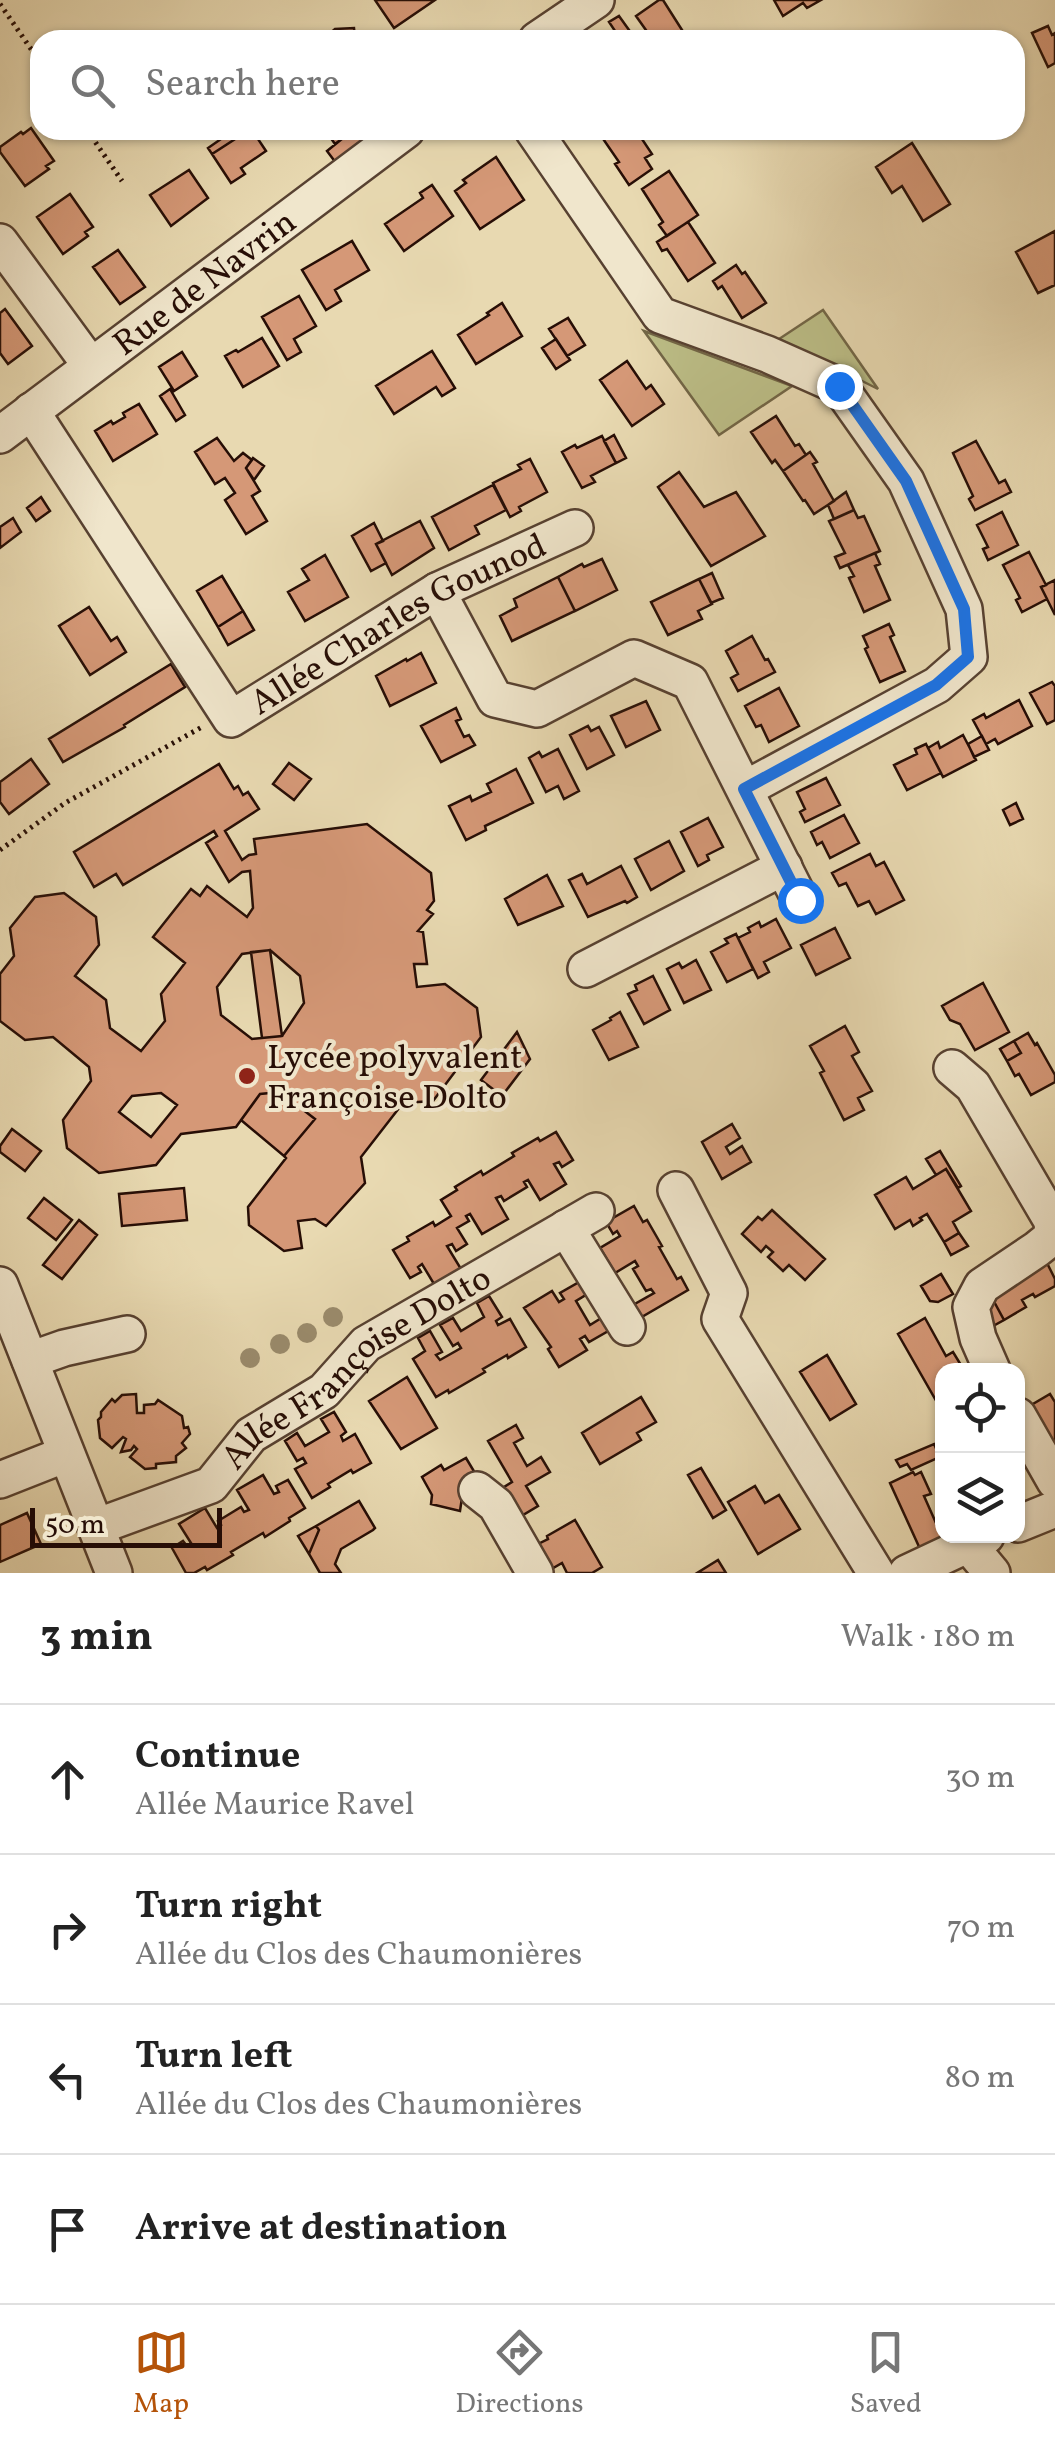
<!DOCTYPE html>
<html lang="en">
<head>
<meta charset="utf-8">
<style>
	body { margin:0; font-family:Vollkorn,serif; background:#f6f6f6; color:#222 }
	.controls { position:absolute; right:30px; bottom:30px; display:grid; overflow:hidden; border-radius:20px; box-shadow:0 2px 8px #0004 }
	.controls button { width:90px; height:90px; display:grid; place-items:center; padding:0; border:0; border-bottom:2px solid #e0e0e0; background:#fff; color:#222; font:50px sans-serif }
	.scale { position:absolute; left:30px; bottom:25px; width:192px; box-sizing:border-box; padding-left:10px; border:5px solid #270e06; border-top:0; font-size:28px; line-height:35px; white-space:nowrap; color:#270e06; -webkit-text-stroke:8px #f0e6cc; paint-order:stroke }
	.stop { position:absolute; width:30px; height:30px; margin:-22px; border:8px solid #1a73e8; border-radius:50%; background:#fff }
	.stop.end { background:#1a73e8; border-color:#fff; box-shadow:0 2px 10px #0008 }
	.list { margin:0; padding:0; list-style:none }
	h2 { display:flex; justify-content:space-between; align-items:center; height:130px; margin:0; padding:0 40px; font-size:42px }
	h2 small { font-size:32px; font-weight:400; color:#767676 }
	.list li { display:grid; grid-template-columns:65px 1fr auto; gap:30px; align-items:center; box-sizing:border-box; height:150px; padding:0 40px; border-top:2px solid #e0e0e0 }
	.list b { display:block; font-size:38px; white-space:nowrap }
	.list p { margin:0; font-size:32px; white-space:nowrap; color:#767676 }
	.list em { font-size:32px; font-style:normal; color:#767676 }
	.icon { flex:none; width:55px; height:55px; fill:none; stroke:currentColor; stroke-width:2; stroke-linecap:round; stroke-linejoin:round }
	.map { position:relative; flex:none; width:1055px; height:1573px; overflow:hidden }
	.search { position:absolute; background:#fff; box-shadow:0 2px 8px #0004; left:30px; right:30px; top:30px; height:110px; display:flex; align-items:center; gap:25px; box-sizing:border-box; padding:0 35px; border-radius:30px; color:#767676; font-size:38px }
	.sheet { height:730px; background:#fff }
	nav { display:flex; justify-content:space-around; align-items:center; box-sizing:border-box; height:140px; border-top:2px solid #e0e0e0; background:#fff; font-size:28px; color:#767676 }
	nav a { display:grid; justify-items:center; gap:5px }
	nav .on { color:#b45309 }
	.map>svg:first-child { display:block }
	.green { fill:#bcbe87; stroke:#726646; stroke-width:2.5 }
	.building { fill:#d59877; stroke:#270e06; stroke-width:2.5; fill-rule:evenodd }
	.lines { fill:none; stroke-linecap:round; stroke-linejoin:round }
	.minor-casing { stroke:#574131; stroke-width:40 }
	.path { stroke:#270e06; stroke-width:5; stroke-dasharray:2.5 5; stroke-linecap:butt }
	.minor { stroke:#f0e6cc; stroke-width:35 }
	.tree { fill:#9a8b6c }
	.route { stroke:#1a73e8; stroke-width:12 }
	.poi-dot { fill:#8f2418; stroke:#f0e6cc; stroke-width:4 }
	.labels { text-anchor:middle; stroke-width:8; stroke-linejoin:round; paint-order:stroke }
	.street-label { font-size:35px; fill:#270e06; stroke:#f0e6cc }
	.poi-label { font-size:35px; fill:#270e06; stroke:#f0e6cc; text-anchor:start }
</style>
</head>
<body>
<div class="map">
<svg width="1055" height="1573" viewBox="0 0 1055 1573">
	<rect width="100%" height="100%" fill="#e8d9b1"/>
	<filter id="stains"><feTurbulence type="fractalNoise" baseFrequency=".002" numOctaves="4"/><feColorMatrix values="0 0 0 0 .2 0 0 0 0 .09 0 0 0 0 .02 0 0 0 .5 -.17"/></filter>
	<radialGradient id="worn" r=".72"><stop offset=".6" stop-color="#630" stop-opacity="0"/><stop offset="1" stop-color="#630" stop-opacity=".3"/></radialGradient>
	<path class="green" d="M823 310 878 389 779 339Z
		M644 331 792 386 719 435Z"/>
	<path class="building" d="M375 0H435L394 28Z
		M659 0H663L682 30 667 40H653L636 16Z
		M774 0H821L807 8 803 3 783 16Z
		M619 16 629 30 619 37 609 22Z
		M1048 26 1052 35 1055 33V63L1048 67 1032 33Z
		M354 28 355 38 360 37 362 40H322L335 29Z
		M31 128 54 161 46 166 49 169 25 186 0 152V147L21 132 23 134Z
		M234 130H249L212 154 208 148Z
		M249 130H252L266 151 241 168 245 174 231 183 212 154Z
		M325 130H342L347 135 335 144Z
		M353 130H371L377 137 339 167 327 151Z
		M597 130H636L652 154 645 158 652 169 629 185 615 164 619 162Z
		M912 143 950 204 923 221 902 186 892 193 876 167Z
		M496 157 524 200 480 229 455 191 466 183 463 180Z
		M189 170 208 198 171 226 150 195Z
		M669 171 698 215 667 236 659 225 663 222 642 189Z
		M432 185 453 216 404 251 385 224 423 198 420 193Z
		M70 194 93 227 85 232 88 236 63 254 37 217Z
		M688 222 715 263 688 281 667 249 662 251 657 242Z
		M1055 231V285L1038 293 1016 252Z
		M352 241 369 270 335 290 341 301 326 310 302 270Z
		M118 250 145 287 120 304 93 267Z
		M736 265 742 274 745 272 766 303 742 318 722 286 718 289 713 281Z
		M299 296 316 326 294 339 301 352 287 360 262 317Z
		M502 303 522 336 476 364 458 335 489 315 487 313Z
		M5 309 32 346 8 364 0 353V313Z
		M568 318 585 345 567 356 549 329Z
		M262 338 279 366 243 387 225 356 236 350 238 352Z
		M556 339 570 360 556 369 542 348Z
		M432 351 455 388 442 396 436 387 394 414 376 386Z
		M182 352 197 376 174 391 159 367Z
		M627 361 646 389 651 385 664 404 632 426 600 380Z
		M170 389 185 415 176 421 160 396Z
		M139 404 157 434 113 461 95 431 111 421 113 424 125 417 123 413Z
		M776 416 795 446 799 444 806 455 783 471 775 460 772 463 751 432Z
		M614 435 626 458 616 463 604 441Z
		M602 436 616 463 591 476 595 482 582 488 562 452 575 445 577 448Z
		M217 438 234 461 243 453 252 460 246 468 260 491 252 496 267 521 246 534 225 500 235 493 225 478 215 484 195 452Z
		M976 441 999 483 1005 480 1011 492 975 510 969 499 973 496 953 453Z
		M810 452 817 462 813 464 834 501 814 514 805 500 803 501 783 471Z
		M253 458 264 466 254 480 246 468Z
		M530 459 547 492 519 507 521 511 510 517 493 483 521 469 518 465Z
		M679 472 704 507 736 492 765 536 711 566 658 487Z
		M493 485 506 510 475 526 479 534 449 550 432 517Z
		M846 492 854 510 834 519 828 505Z
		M41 497 50 511 36 521 27 508Z
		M854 510 858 518 864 516 880 551 840 568 835 557 845 553 829 521Z
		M1002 512 1018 545 988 560 983 549 988 547 977 525Z
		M13 518 21 532 0 548V527Z
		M420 521 434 548 392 575 376 544Z
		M374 523 383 541 376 544 386 563 371 571 352 536Z
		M1029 552 1046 585 1041 587 1047 599 1022 612 1016 600 1020 598 1003 565Z
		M875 553 880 564 875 566 890 600 864 612 849 578 854 576 848 565Z
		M325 555 348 597 305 621 288 592 309 580 302 569Z
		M602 559 617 590 575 611 558 577 582 564 584 567Z
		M712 573 723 598 711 603 699 579Z
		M222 576 243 611 218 627 197 591Z
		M558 577 575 611 512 641 500 616 517 607 514 599Z
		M699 579 712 604 698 611 702 619 668 635 651 602Z
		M1055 580V615L1041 587Z
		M89 607 111 641 117 637 126 652 90 675 59 626Z
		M243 611 254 630 228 645 218 627Z
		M889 624 894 635 890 637 905 671 880 682 865 649 868 647 863 636Z
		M752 636 765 660 768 659 775 672 738 691 731 678 738 674 726 651Z
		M421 653 436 683 390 706 376 676 406 659 407 661Z
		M171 664 185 687 124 725 125 727 63 762 49 739Z
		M1052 682 1055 686V720L1047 724 1030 693Z
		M779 688 799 726 769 742 761 725 756 727 745 706Z
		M1019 700 1032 726 998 744 995 739 986 744 973 720 984 714 986 718Z
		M646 701 660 730 626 747 611 716Z
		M456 708 461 719 456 721 464 737 469 735 475 745 441 762 421 726Z
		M588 726 591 731 599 727 614 755 587 769 570 735Z
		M963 735 976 760 943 777 928 748 938 742 940 748Z
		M982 736 989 750 974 757 968 744Z
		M926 744 941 773 907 790 894 765 917 754 915 749Z
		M558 749 579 791 564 799 558 786 546 792 529 758 539 752 542 757Z
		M31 759 49 784 9 814 0 802V782Z
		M289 763 311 779 294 800 273 784Z
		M219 764 234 789 238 786 243 795 248 792 259 809 225 831 242 860 249 855 256 854 254 839 367 824 431 873 434 901 427 910 433 914 418 931 423 932 427 964H414L417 987 445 984 477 1008 481 1037 433 1101 403 1103 361 1157 365 1183 326 1226 315 1219 298 1221 302 1248 284 1251 249 1225 248 1207 286 1158 284 1156 315 1119 280 1092 260 1094 236 1127 181 1134 156 1165 99 1173 67 1148 63 1120 91 1081 89 1067 53 1037 25 1040 0 1021V974L14 956 10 928 35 897 64 893 96 917 99 945 75 976 106 1000 110 1028 141 1051 165 1021 161 994 185 963 153 937 191 889 200 896 207 886 247 917 253 908 250 871 242 872 229 882 206 843 217 836 214 831 123 885 116 874 94 887 74 852ZM270 950 300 976 304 1003 282 1036 252 1039 221 1015 217 987 242 954ZM161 1093 177 1105 151 1137 119 1112 132 1096Z
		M516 769 533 803 485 826 486 830 466 840 449 806 470 796 472 801 491 792 487 784Z
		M826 778 840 805 805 822 800 812 805 809 797 792Z
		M1016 803 1023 819 1010 825 1003 810Z
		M844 815 859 843 830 858 822 842 817 845 811 832Z
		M708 818 723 847 707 855 709 860 698 866 681 832Z
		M669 841 684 871 651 890 635 859Z
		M870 854 876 866 884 862 904 900 876 914 869 901 858 906 846 883 839 886 832 873Z
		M621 866 637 897 627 903 625 901 588 917 569 880 582 874 587 884Z
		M547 875 563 906 518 925 505 899Z
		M776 919 791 948 764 962 769 972 758 978 738 938 750 932 748 928 759 922 761 927Z
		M835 928 850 958 816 975 801 945Z
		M736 934 753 969 727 982 711 952 728 943 725 939Z
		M270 950 282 1036 262 1038 251 952Z
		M696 960 711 990 684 1003 667 969 679 963 682 968Z
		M653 976 670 1010 644 1024 628 994 637 990 635 985Z
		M983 983 1009 1032 975 1050 960 1024 950 1020 942 1006Z
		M620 1012 638 1047 609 1060 593 1030 611 1020 610 1018Z
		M845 1026 859 1052 852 1056 872 1091 858 1098 864 1110 844 1120 820 1073 824 1071 810 1046Z
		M517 1032 530 1059 502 1096 481 1080Z
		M1028 1033 1035 1045 1037 1043 1055 1075V1082L1031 1095 1019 1074 1015 1076 1007 1061 1021 1053 1014 1041Z
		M1014 1041 1021 1053 1007 1061 1000 1049Z
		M280 1092 315 1119 284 1156 241 1120 260 1094Z
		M732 1124 740 1138 726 1147 730 1154 742 1146 751 1162 722 1179 702 1142Z
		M12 1129 41 1151 25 1171 0 1152V1146Z
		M556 1132 573 1160 562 1167 559 1162 554 1164 566 1184 540 1200 528 1180 524 1182 527 1187 504 1201 501 1196 496 1198 508 1219 482 1234 470 1214 466 1216 469 1221 457 1228 467 1244 456 1251 452 1244 447 1246 461 1269 434 1284 422 1264 418 1267 421 1272 410 1278 393 1250 409 1241 407 1237 433 1222 435 1226 451 1216 441 1200 457 1190 455 1187 481 1171 483 1175 514 1156 512 1153 538 1138 540 1141Z
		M940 1151 961 1186 958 1188 946 1169 936 1175 926 1159Z
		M946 1169 971 1211 953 1222 959 1233 944 1242 927 1214 920 1218 922 1220 913 1226 910 1220 895 1229 875 1195 906 1177 913 1189Z
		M184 1188 187 1220 122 1226 119 1194Z
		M44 1198 72 1220 56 1240 28 1218Z
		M634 1206 643 1222 647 1220 662 1246 659 1247 677 1279 681 1277 688 1290 640 1318 633 1305 654 1293 651 1289 646 1291 633 1269 638 1266 635 1261 615 1273 600 1248 620 1236 617 1231 613 1234 606 1222Z
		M772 1210 825 1259 805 1280 789 1265 783 1271 768 1257 773 1252 766 1246 761 1252 742 1234 758 1217 762 1220Z
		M79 1220 97 1235 62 1279 43 1265Z
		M959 1233 968 1246 951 1255 944 1242Z
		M1046 1261 1055 1279V1286L1035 1297 1033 1294 1022 1300 1026 1307 1004 1320 991 1296Z
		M941 1274 953 1294 938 1302 930 1301 921 1286Z
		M581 1281 589 1293 576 1301 590 1325 603 1317 610 1330 589 1342 585 1336 580 1339 587 1350 559 1367 548 1349 551 1347 524 1308 552 1291 559 1302 564 1299 560 1293Z
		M489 1296 502 1317 496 1321 498 1325 510 1319 526 1347 508 1358 507 1355 483 1369 485 1372 449 1393 448 1390 436 1397 413 1359 425 1351 418 1338 430 1331 442 1352 436 1355 440 1360 461 1348 458 1343 453 1346 440 1325 453 1318 461 1331 484 1317 477 1303Z
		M991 1296 1004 1320 993 1326 985 1310Z
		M925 1318 946 1356 953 1352 964 1370H942V1411L898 1334Z
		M827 1355 856 1404 830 1420 800 1372Z
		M407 1377 437 1428 401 1449 369 1401Z
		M136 1394 137 1413H144V1405L155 1404 158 1400 182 1416 184 1428 188 1427 190 1434 182 1443 186 1448 176 1456V1462L156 1464V1468L145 1469 130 1457 137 1449 134 1446 131 1450 121 1452 126 1439 123 1437 112 1448 100 1438 98 1420 101 1417V1412L112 1399 115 1402 122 1395Z
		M1050 1394 1055 1402V1447L1021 1411Z
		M641 1397 656 1422 637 1433 641 1440 600 1464 582 1433Z
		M334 1412 346 1432 341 1436 343 1441 355 1434 371 1463 353 1473 351 1470 328 1484 330 1487 312 1498 295 1469 306 1463 303 1458 297 1461 285 1441 297 1433 305 1446 329 1432 321 1419Z
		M516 1425 523 1438 514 1443 527 1466 541 1457 550 1472 526 1486 538 1506 518 1518 501 1489 512 1482 488 1441Z
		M934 1444 940 1457 911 1470 907 1464 900 1467 896 1460Z
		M466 1458 478 1478 463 1491 460 1511 431 1504 432 1495 422 1477 441 1465 444 1470Z
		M701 1468 726 1510 713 1518 688 1475Z
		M913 1472 915 1475 921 1472 931 1494 924 1496 944 1541 921 1551 890 1483Z
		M263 1475 274 1494 279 1492 276 1486 288 1480 305 1508 289 1518 290 1521 265 1537 263 1533 231 1552 233 1555 207 1570 205 1567 194 1573H186L172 1548 183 1541 187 1546 191 1543 179 1524 205 1508 217 1528 221 1525 218 1521 241 1507 244 1512 249 1510 237 1490Z
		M755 1486 765 1503 779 1495 800 1529 758 1554 728 1502Z
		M359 1501 375 1528 373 1530 341 1549 335 1564 341 1573H320L309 1554 319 1530 316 1526Z
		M27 1513 41 1544 0 1562V1525Z
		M575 1520 602 1567 592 1573H567L562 1563 548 1571 534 1546 548 1539 547 1536Z
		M316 1526 319 1530 309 1554 298 1536Z
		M718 1560 726 1573H697Z"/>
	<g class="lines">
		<g class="minor-casing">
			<g id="minor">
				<path d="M537 40 596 0"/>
				<path d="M533 130 660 315 767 354 839 386 906 481 964 609 969 657 937 685 745 789"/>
				<path d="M0 242 91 366"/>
				<path id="s1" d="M31 411 231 719 437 591 575 528"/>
				<path id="s2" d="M0 435 406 130"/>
				<path d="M437 591 495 699 537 709 634 658 690 682 800 900"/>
				<path d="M586 969 784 867"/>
				<path d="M952 1068 973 1086 1052 1221 1053 1236 1037 1249 982 1286 971 1307 978 1338 992 1370"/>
				<path d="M676 1190 729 1293 720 1319 876 1573"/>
				<path d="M566 1228 627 1327"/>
				<path d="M0 1285 114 1573"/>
				<path d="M30 1360 64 1348 127 1334"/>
				<path d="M1018 1416 1055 1481"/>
				<path d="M0 1480 66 1454"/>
				<path d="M477 1490 496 1505 535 1573"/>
				<path d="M1018 1524 1055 1509"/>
				<path id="s3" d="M96 1527 211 1485 251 1435 324 1391 366 1344 596 1211"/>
				<path d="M967 1543 992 1573"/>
				<path d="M907 1573 986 1536"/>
			</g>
		</g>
		<path class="path" d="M0 4 40 62
			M87 130 122 181
			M0 850 65 803 202 727"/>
		<use href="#minor" class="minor"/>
	</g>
	<g class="tree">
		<circle cx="333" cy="1317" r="10"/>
		<circle cx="307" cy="1333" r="10"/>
		<circle cx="280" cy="1344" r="10"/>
		<circle cx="250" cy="1358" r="10"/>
	</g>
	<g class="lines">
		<path class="route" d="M800 900 744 789 936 685 968 657 964 609 906 481 839 386"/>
	</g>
	<circle class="poi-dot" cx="247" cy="1076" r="10"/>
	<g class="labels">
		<g class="street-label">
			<text dy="12" stroke="none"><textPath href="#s2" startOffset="255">Rue de Navrin</textPath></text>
			<text dy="12" stroke="none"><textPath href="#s1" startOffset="560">Allée Charles Gounod</textPath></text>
			<text dy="12" stroke="none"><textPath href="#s3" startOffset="312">Allée Françoise Dolto</textPath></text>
		</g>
		<g class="poi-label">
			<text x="267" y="1068">Lycée polyvalent<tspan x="267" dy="40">Françoise Dolto</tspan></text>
		</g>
	</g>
	<rect width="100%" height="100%" filter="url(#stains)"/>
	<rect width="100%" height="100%" fill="url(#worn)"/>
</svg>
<div class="controls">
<button><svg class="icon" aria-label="locate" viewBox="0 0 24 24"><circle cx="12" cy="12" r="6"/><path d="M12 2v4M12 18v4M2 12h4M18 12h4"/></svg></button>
<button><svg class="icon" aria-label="layers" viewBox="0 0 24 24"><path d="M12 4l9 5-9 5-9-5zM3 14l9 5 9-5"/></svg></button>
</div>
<div class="scale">50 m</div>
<div class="stop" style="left:800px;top:900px"></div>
<div class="stop end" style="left:839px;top:386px"></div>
<div class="search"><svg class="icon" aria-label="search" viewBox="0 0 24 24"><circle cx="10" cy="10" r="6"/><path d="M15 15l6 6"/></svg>Search here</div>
</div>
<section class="sheet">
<h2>3 min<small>Walk · 180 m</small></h2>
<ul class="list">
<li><svg class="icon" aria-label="ahead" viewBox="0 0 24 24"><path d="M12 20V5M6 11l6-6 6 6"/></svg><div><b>Continue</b><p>Allée Maurice Ravel</p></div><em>30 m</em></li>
<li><svg class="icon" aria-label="right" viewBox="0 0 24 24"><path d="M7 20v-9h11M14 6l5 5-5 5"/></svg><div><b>Turn right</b><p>Allée du Clos des Chaumonières</p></div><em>70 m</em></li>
<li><svg class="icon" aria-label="left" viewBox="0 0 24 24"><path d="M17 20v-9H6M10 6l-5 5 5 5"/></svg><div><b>Turn left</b><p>Allée du Clos des Chaumonières</p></div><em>80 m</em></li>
<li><svg class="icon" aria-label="arrive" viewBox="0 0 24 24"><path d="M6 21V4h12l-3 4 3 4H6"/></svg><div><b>Arrive at destination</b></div></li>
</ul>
</section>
<nav>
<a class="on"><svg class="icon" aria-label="map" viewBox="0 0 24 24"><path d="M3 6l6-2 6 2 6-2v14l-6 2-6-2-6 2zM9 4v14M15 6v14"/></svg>Map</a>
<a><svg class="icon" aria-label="directions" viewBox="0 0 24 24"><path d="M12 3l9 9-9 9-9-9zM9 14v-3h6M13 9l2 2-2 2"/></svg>Directions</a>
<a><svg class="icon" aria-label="saved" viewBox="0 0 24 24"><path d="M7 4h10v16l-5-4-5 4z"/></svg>Saved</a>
</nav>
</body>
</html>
